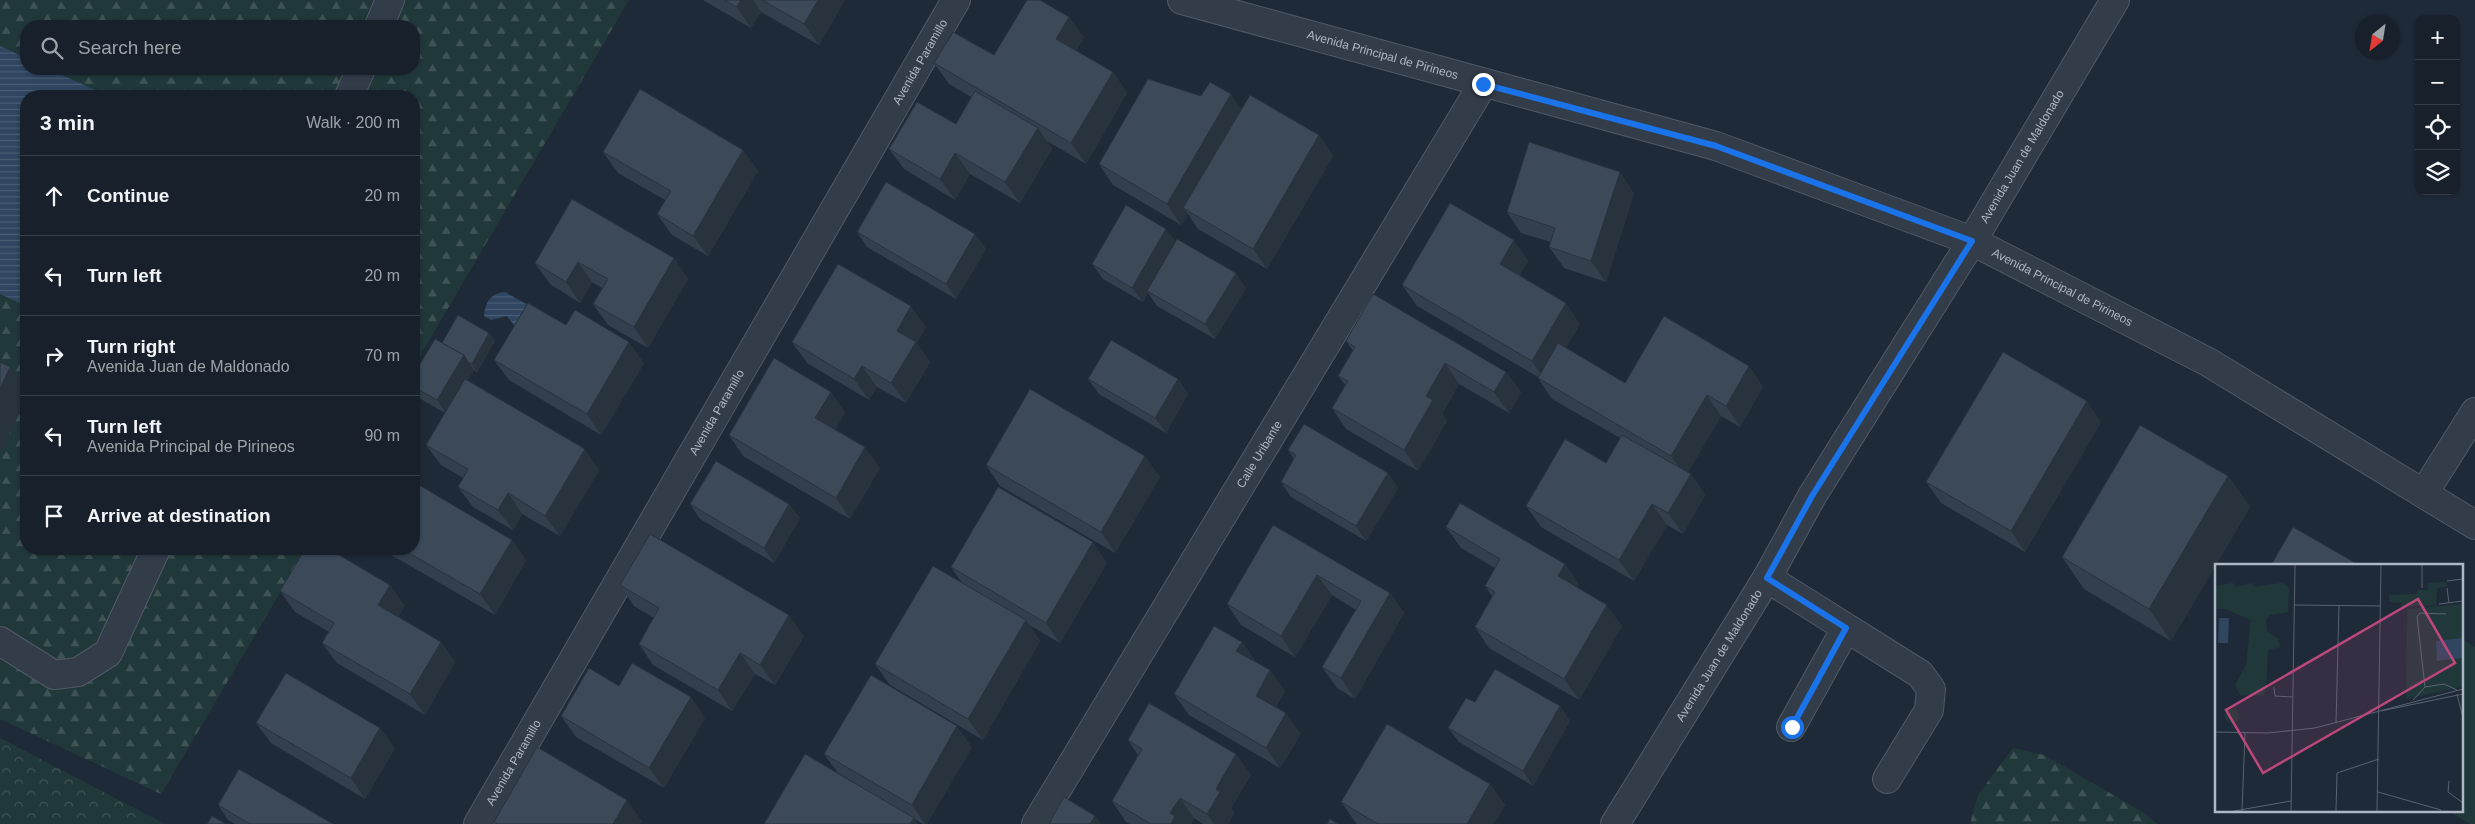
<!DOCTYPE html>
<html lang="en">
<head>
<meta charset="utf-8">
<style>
	body { margin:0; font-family:Helvetica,sans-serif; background:#242d37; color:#f1f3f6 }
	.controls { position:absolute; right:15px; top:15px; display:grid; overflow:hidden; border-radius:10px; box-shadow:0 1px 4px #0004 }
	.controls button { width:45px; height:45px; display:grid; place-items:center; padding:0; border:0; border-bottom:1px solid #363e47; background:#17202b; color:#f1f3f6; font:25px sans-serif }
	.compass { position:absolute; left:2355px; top:15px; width:45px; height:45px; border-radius:50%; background:#17202b; box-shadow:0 1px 4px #0004; rotate:210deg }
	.stop { position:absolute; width:15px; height:15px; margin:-11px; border:4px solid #1a73e8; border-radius:50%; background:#fff }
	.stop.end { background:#1a73e8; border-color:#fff; box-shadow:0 1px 5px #0008 }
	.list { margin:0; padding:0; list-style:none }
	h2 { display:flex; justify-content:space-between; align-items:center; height:65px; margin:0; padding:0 20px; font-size:21px }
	h2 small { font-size:16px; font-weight:400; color:#9ea3a9 }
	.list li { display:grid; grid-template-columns:32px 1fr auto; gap:15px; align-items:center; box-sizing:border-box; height:80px; padding:0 20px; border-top:1px solid #363e47 }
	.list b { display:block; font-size:19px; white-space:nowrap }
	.list p { margin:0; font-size:16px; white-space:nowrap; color:#9ea3a9 }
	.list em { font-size:16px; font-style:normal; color:#9ea3a9 }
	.icon { flex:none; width:28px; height:28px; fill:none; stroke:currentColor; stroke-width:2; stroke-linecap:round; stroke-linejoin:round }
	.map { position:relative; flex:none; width:2475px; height:824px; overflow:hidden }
	.search { position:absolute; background:#17202b; box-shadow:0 1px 4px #0004; left:20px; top:20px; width:400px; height:55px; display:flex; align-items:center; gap:12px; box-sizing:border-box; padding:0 18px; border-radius:20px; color:#9ea3a9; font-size:19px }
	.panel { position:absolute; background:#17202b; box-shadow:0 1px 4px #0004; left:20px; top:90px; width:400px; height:465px; border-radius:20px }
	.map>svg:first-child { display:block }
	.forest { fill:url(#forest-firs); fill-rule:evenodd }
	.park { fill:url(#park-crowns) }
	.garden { fill:#21383a }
	.water { fill:url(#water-rules) }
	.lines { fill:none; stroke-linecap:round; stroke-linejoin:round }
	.minor-casing { stroke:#505a67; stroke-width:30 }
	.minor { stroke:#333c49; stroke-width:28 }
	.wall { fill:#333f4d }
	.shaded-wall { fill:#29333e }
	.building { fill:#3b4959; stroke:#29333e }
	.route { stroke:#1a73e8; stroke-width:6 }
	.labels { text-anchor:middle; stroke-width:4; stroke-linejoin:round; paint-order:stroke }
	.street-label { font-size:12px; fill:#adb7c6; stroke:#18212e }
	.inset-road { fill:none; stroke:#586271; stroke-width:1 }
	.view { fill:#bc487b; fill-opacity:0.15; stroke:#bc487b; stroke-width:2.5 }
	.inset-edge { fill:none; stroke:#adb7c6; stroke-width:2.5 }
</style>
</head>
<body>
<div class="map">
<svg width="2475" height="824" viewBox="0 0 2475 824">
	<defs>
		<pattern id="forest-firs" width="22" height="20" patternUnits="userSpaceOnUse" patternTransform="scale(1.25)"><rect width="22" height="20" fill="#21383a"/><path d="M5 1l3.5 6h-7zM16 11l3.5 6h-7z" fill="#3f5355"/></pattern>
		<pattern id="park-crowns" width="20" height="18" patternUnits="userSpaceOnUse" patternTransform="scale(1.25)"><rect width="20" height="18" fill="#21383a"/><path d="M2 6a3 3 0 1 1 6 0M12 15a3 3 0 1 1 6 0" fill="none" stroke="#3f5355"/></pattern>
		<pattern id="water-rules" width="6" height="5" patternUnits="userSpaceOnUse" patternTransform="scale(1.25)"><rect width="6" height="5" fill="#2f4560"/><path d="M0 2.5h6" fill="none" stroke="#4a5e75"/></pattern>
	</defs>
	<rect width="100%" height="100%" fill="#1f2a39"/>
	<path class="forest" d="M0 0H629L414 366V96H26V549H306L161 794 0 719ZM26 26H414V69H26Z
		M2013 748 2044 755 2144 813 2157 824H1970L1978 795Z"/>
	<path class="park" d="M0 738 165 824H0Z"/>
	<path class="garden" d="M2461 639 2475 647V824H2470L2447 810H2461Z"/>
	<path class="water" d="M0 46 26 58V69H49L108 96H26V306L0 294Z
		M505 292 528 305 515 327 507 316 491 320 484 316C485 302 491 293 505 292Z"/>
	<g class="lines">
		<g class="minor-casing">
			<g id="minor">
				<path id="s1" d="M1182 0 1716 146 1972 241 2208 362 2475 525"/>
				<path d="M379 26 390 0"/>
				<path d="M349 96 361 69"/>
				<path d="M2424 493 2475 412"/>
				<path d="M1767 578 1920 674 1931 689 1929 710 1887 779"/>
				<path d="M0 641 54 675 78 672 108 653 156 549"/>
				<path d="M1791 727 1846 628"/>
				<path id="s2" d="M478 824 956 0"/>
				<path id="s3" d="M1036 824 1483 84"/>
				<path id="s4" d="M1615 824 1767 578 1812 496 1972 241 2115 0"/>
			</g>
		</g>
		<use href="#minor" class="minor"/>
	</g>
	<path class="wall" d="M703 0H845L819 45 761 12 751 28Z
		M1069 17 1084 38 1076 51 1113 72 1127 93 1086 164 1047 141 1052 149 1020 203 970 174 955 200 904 169 889 149 956 124 971 97 949 84 934 63 994 55Z
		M1241 109 1319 135 1333 156 1267 269 1198 229 1188 214 1181 225 1113 185 1099 164Z
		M743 150 758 171 708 256 672 235 657 214 665 200 618 173 603 152Z
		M1634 193 1606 282 1564 268 1549 247 1551 242 1521 233 1507 212Z
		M857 232 975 234 986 249 956 299 867 247Z
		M1176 242 1246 288 1215 339 1157 306 1148 293 1143 302 1103 279 1092 264Z
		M674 258 688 279 648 348 608 325 593 304 602 288 592 282 580 303 550 284 535 263Z
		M1528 261 1519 276 1580 324 1566 348 1625 383 1749 366 1763 387 1740 427 1721 416 1688 472 1691 474 1705 495 1683 534 1667 525 1634 581 1541 527 1526 506 1606 463 1620 438 1552 399 1538 378V377L1417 306 1402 285Z
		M926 327 917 343 930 362 906 403 877 387 869 400 807 363 792 342Z
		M489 333 495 341 477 372 474 370 467 381 599 470 560 536 522 514 513 530 473 507 458 487 463 478 441 465 426 445 445 413 419 398 414 391V374L442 343Z
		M1346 341 1506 372 1521 392 1509 413 1459 384 1442 414 1447 421 1418 471 1346 429 1332 408 1345 385 1338 376 1353 351Z
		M494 360 644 363 601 435 509 380Z
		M1088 379H1178L1188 394 1166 433 1099 394Z
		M845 412 835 430 880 468 850 519 743 456 729 435Z
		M2101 422 2025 552 1941 503 1926 482Z
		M1288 450 1388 473 1398 488 1366 541 1291 497 1281 482 1294 459Z
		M986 465 1160 477 1115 553 1000 486Z
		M2228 476 2250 507 2171 641 2084 589 2062 557Z
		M690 504H789L800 518 774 563 700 519Z
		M1273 525 1390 593 1404 613 1355 699 1337 688 1322 667 1356 610 1332 595 1295 657 1241 625 1227 604Z
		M1446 527 1565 564 1579 585 1577 588 1622 626 1579 700 1489 648 1475 627 1492 596 1485 586 1495 568 1461 548Z
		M512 540 526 560 495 615 381 549H414Z
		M1107 563 1060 643 1029 625 1040 641 983 740 890 685 875 664 962 583 951 567Z
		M390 585 405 606 398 616 441 642 455 662 425 715 337 663 322 643 329 632 295 612 280 591Z
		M620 585 804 636 775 685 755 674 732 711 653 665 639 644 654 618 634 606Z
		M1242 642 1256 662 1285 691 1276 707 1301 734 1280 768 1189 715 1174 694Z
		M1475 702 1560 706 1570 721 1533 786 1459 742 1448 728Z
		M561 716 705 718 664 788 576 737Z
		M256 723 395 748 365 799 271 743Z
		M1128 740 1236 754 1251 775 1231 808 1234 813 1228 824H1203L1194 818 1191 824H1130L1126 822 1112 801 1138 755Z
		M972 747 927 824H923L838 773 824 754Z
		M1490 784 1505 805 1494 824H1357L1356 823 1341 802Z
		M218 805 333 824H235L228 820Z"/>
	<path class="shaded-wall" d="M741 0H753L761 12 751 28 737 7Z
		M818 0H845L819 45 804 24Z
		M1069 17 1084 38 1070 59 1056 39Z
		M1113 72 1127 93 1086 164 1071 143Z
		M1231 94 1246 115 1183 208 1188 214 1181 225 1167 204Z
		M1038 128 1052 149 1020 203 1005 182Z
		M1319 135 1333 156 1267 269 1253 249Z
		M743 150 758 171 708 256 693 236Z
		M955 153 970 174 955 200 940 179Z
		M1620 172 1634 193 1606 282 1591 261Z
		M1166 229 1177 243 1147 291 1148 293 1143 302 1132 288Z
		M975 234 986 249 956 299 946 284Z
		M1514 240 1528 261 1514 285 1500 264Z
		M674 258 688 279 648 348 634 327Z
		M578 262 592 282 580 303 566 282Z
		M1236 273 1246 288 1215 339 1205 324Z
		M1566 303 1580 324 1546 382 1532 361Z
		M911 306 926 327 917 343 930 362 906 403 891 383 897 331Z
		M489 333 495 341 477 372 472 364Z
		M629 342 644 363 601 435 587 414Z
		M464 355 474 370 447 415 437 400Z
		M1445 363 1459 384 1442 414 1447 421 1418 471 1404 450 1426 396Z
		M862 366 877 387 869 400 854 379Z
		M1749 366 1763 387 1740 427 1726 406Z
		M10 367 26 390V395L0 455V389Z
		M1506 372 1521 392 1509 413 1494 392Z
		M1178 379 1188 394 1166 433 1155 418Z
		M831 392 845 412 830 439 815 418Z
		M1707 395 1721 416 1686 476 1671 456Z
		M2087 401 2101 422 2025 552 2011 531Z
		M865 447 880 468 850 519 836 498Z
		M585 449 599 470 560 536 545 516Z
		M1145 456 1160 477 1115 553 1101 532Z
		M1388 473 1398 488 1366 541 1356 526Z
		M1691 474 1705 495 1683 534 1668 513Z
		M2228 476 2250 507 2171 641 2149 609Z
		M508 493 522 514 513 530 498 510Z
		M789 504 800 518 774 563 764 548Z
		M1652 504 1667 525 1634 581 1619 560Z
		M512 540 526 560 495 615 480 594Z
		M1093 542 1107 563 1060 643 1046 623Z
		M1565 564 1579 585 1572 597 1558 576Z
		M1317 575 1332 595 1295 657 1281 636Z
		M390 585 405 606 393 625 378 605Z
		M1390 593 1404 613 1355 699 1341 678Z
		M1607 605 1622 626 1579 700 1564 679Z
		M789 615 804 636 775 685 760 665Z
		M1026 620 1040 641 983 740 968 719Z
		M441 642 455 662 425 715 410 694Z
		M1242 642 1256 662 1236 651Z
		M740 653 755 674 732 711 718 690Z
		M1270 670 1285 691 1270 716 1256 696Z
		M691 697 705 718 664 788 649 768Z
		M1560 706 1570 721 1533 786 1523 771Z
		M1286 713 1301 734 1280 768 1266 748Z
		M957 726 972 747 927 824H925L912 805Z
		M380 728 395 748 365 799 351 778Z
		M1236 754 1251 775 1231 808 1234 813 1228 824H1214L1207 814 1216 789Z
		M1490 784 1505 805 1494 824H1467Z
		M1180 798 1194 818 1191 824H1171L1170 813Z
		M627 800 642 821 640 824H613Z
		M1095 816 1101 824H1090Z
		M914 818 918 824H910Z"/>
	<path class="building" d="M724 0H741L737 7Z
		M762 0H818L804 24Z
		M1027 0H1040L1069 17 1056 39 1113 72 1071 143 934 63 953 32 994 55Z
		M1148 79 1201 96 1210 82 1231 94 1167 204 1099 164Z
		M640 89 743 150 693 236 657 214 671 191 603 152Z
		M975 91 1038 128 1005 182 955 153 940 179 889 149 917 102 956 124Z
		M1250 95 1319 135 1253 249 1183 208Z
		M1529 142 1620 172 1591 261 1549 247 1555 228 1507 212Z
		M886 182 975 234 946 284 857 232Z
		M572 199 674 258 634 327 593 304 608 279 578 262 566 282 535 263Z
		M1450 203 1514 240 1500 264 1566 303 1532 361 1402 285Z
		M1126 205 1166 229 1132 288 1092 264Z
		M1177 239 1236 273 1205 324 1147 291Z
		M838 264 911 306 897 331 916 342 891 383 862 366 854 379 792 342Z
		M1373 294 1506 372 1494 392 1445 363 1426 396 1433 400 1404 450 1332 408 1348 381 1338 376 1355 347 1346 341Z
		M528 303 566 325 575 310 629 342 587 414 494 360Z
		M458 315 489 333 472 364 468 362 464 355 442 343Z
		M1664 316 1749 366 1726 406 1707 395 1671 456 1538 378 1558 343 1625 383Z
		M435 339 464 355 437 400 414 387V374Z
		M1111 340 1178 379 1155 418 1088 379Z
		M2003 352 2087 401 2011 531 1926 482Z
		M774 358 831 392 815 418 865 447 836 498 729 435Z
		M0 362 10 367 0 389Z
		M465 379 585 449 545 516 508 493 498 510 458 487 468 469 426 445Z
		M1030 389 1145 456 1101 532 986 465Z
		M1304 424 1388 473 1356 526 1281 482 1296 455 1288 450Z
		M2140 425 2228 476 2149 609 2062 557Z
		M1622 435 1691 474 1668 513 1652 504 1619 560 1526 506 1565 439 1606 463Z
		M716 461 789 504 764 548 690 504Z
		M414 482 512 540 480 594 402 549H414Z
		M998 487 1093 542 1046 623 951 567Z
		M1460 503 1565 564 1558 576 1607 605 1564 679 1475 627 1495 592 1485 586 1500 559 1446 527Z
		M1273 525 1390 593 1341 678 1322 667 1361 601 1317 575 1281 636 1227 604Z
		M2293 527 2359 565H2271Z
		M650 534 789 615 760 665 740 653 718 690 639 644 659 608 620 585Z
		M305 549H329L390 585 378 605 441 642 410 694 322 643 334 623 280 591Z
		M933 566 1026 620 968 719 875 664Z
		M1214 626 1242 642 1236 651 1270 670 1256 696 1286 713 1266 748 1174 694Z
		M632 663 691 697 649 768 561 716 589 668 619 686Z
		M1495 669 1560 706 1523 771 1448 728 1466 698 1475 702Z
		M286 673 380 728 351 778 256 723Z
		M871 675 957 726 912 805 824 754Z
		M1149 703 1236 754 1216 789 1220 792 1207 814 1180 798 1170 813 1175 816 1171 824H1151L1112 801 1142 749 1128 740Z
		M1387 724 1490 784 1467 824H1378L1341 802Z
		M537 747 627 800 613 824H497L494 822Z
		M805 754 914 818 910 824H764Z
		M239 769 333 824H250L218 805Z
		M1064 797 1095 816 1090 824H1049Z
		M212 816 226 824H207Z
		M1330 819 1338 824H1327Z"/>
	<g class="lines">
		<path class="route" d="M1483 84 1716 146 1972 241 1812 496 1767 578 1846 628 1792 727"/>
	</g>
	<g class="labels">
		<g class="street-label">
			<text dy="4" stroke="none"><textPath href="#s1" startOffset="208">Avenida Principal de Pirineos</textPath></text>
			<text dy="4" stroke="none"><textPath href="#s2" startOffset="881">Avenida Paramillo</textPath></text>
			<text dy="4" stroke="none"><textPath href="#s4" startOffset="782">Avenida Juan de Maldonado</textPath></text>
			<text dy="4" stroke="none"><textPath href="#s1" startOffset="928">Avenida Principal de Pirineos</textPath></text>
			<text dy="4" stroke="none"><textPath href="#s2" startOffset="476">Avenida Paramillo</textPath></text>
			<text dy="4" stroke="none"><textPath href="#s3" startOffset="432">Calle Uribante</textPath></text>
			<text dy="4" stroke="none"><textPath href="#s4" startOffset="198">Avenida Juan de Maldonado</textPath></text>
			<text dy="4" stroke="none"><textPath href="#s2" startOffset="71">Avenida Paramillo</textPath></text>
		</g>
	</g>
	<g transform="translate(2215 564)">
		<rect width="248" height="248" fill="#1f2a39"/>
		<path d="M18 19 22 23 37 19 39 23 67 19 74 24 73 48 55 51 51 55 52 67 63 75 65 83 53 86 51 126 48 132 25 131 20 121 31 101 36 56 10 45H0V22ZM247 40V123L191 135 192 45Z" fill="#21383a"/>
		<path d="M231 18 232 22 222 24 221 41 187 43 186 39 174 38V31L202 30 203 26H213V19Z" fill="#21383a"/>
		<path d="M10 152a7 7 0 1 1 14 0a7 7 0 1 1-14 0Z" fill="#21383a"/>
		<path d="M4 54H14L13 79H3ZM247 74V94L222 97 221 77Z" fill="#2f4560"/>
		<path class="inset-road" d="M207 1V24M232 17 248 15M232 24 234 39M224 40 248 37M80 41 166 42M59 123 60 132 77 133M210 123 202 53 205 49 231 50M242 130 248 154M198 136 210 123 229 120 242 126M166 147 248 130M121 159 124 41M0 168 53 169 100 164 248 125M234 217 233 228 248 239M163 228 226 246M19 247 76 237M27 247 30 169M76 247 80 1M121 247 122 209 164 195M162 247 166 1"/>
		<path class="view" d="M203 35 240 99 48 209 11 146Z"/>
		<rect width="248" height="248" class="inset-edge"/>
	</g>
</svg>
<div class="controls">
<button>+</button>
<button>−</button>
<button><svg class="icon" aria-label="locate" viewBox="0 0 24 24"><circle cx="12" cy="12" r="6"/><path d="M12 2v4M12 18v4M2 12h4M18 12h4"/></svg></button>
<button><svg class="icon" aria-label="layers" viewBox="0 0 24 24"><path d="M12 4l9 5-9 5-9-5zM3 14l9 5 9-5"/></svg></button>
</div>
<svg class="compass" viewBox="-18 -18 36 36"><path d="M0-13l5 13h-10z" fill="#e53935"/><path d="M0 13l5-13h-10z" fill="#9ea3a9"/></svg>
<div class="stop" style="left:1792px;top:727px"></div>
<div class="stop end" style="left:1483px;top:84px"></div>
<div class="search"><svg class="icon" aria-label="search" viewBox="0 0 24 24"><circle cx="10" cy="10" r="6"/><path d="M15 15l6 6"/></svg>Search here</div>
<section class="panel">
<h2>3 min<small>Walk · 200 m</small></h2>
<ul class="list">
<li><svg class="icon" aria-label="ahead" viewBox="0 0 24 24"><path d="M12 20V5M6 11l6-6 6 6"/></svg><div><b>Continue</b></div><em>20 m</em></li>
<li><svg class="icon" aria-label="left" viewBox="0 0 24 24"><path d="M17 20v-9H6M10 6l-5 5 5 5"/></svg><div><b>Turn left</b></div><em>20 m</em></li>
<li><svg class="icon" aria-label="right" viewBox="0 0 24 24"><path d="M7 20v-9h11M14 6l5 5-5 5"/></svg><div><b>Turn right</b><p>Avenida Juan de Maldonado</p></div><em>70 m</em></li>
<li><svg class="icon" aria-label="left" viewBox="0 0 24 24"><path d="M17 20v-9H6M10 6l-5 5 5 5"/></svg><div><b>Turn left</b><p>Avenida Principal de Pirineos</p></div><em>90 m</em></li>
<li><svg class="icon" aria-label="arrive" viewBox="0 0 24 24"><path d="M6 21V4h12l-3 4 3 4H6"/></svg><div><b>Arrive at destination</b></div></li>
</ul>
</section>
</div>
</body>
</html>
